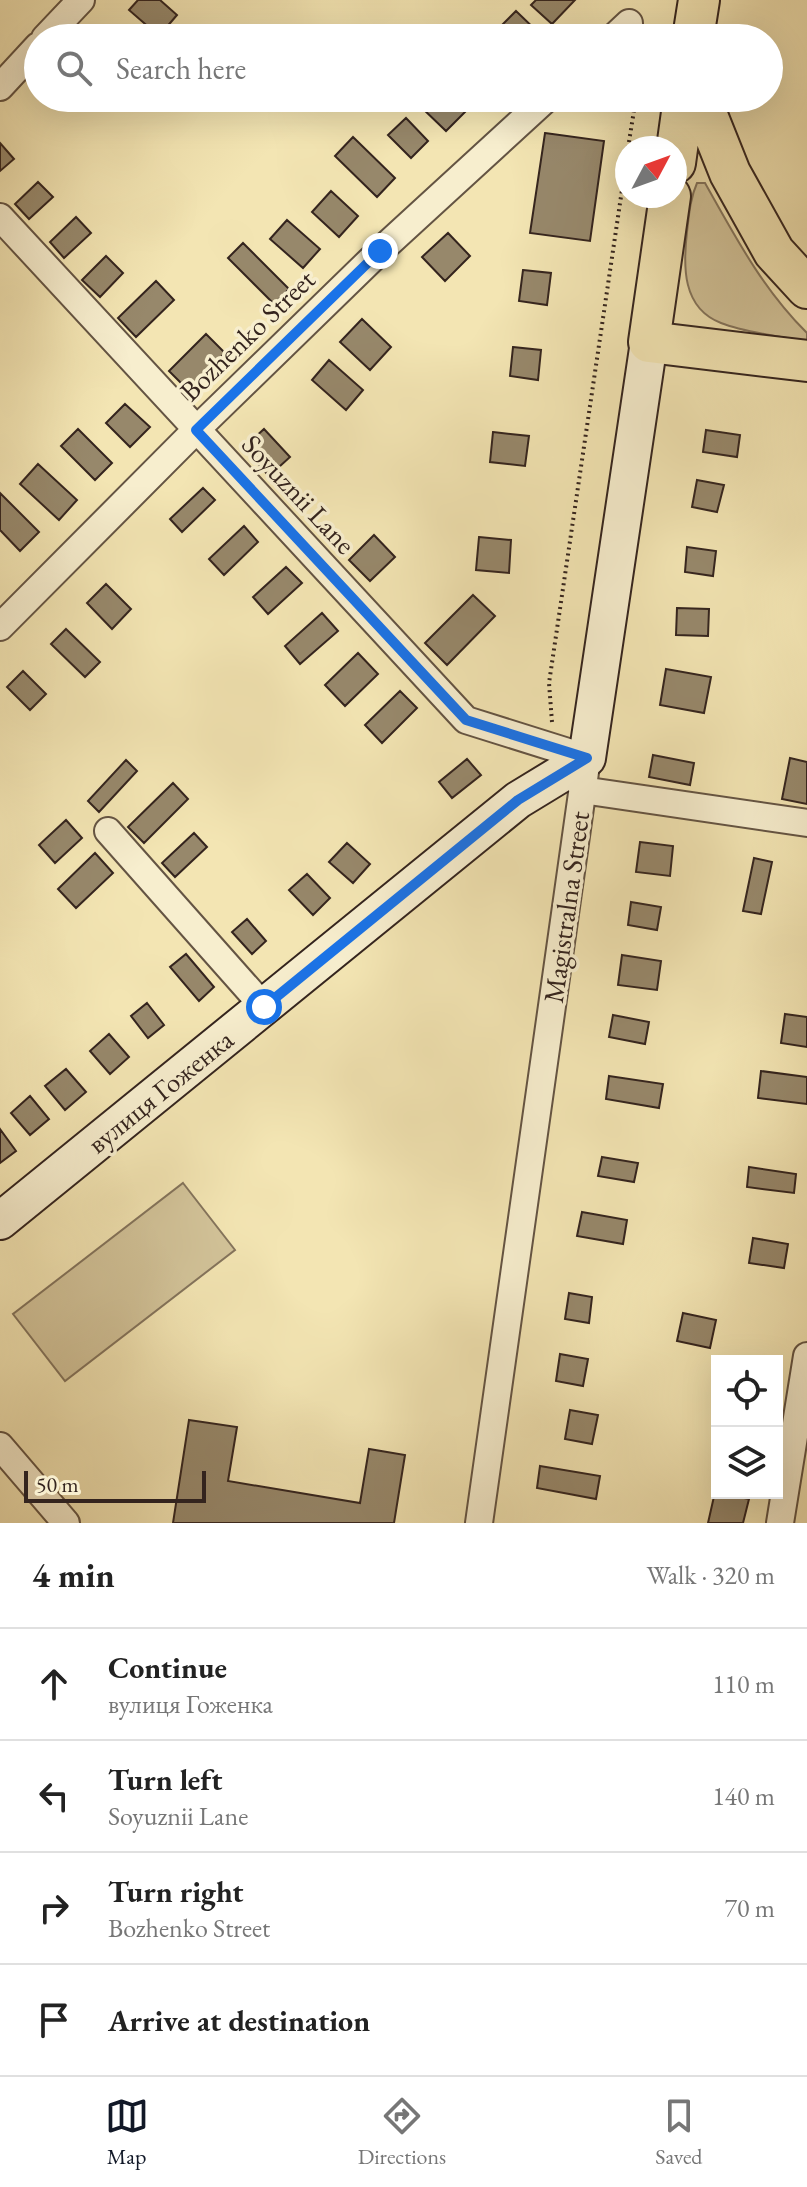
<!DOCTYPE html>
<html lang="en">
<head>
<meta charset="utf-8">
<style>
	body { margin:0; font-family:"EB Garamond",serif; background:#f2f2f2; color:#222 }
	.controls { position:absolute; right:24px; bottom:24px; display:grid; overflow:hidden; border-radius:0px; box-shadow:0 8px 32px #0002 }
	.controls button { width:72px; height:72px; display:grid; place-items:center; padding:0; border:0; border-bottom:2px solid #e0e0e0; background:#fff; color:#222; font:40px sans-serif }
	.compass { position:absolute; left:615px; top:136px; width:72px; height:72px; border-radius:50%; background:#fff; box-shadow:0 8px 32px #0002; rotate:49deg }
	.scale { position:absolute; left:24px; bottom:20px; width:182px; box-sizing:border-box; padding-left:8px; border:4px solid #34241e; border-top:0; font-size:22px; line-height:28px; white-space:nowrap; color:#34241e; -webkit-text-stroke:6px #f7eece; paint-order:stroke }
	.stop { position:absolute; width:24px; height:24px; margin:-18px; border:6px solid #1a73e8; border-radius:50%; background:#fff }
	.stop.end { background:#1a73e8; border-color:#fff; box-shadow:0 2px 8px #0008 }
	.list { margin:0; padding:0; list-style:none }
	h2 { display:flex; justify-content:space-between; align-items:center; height:104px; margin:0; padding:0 32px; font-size:34px }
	h2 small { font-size:26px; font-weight:400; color:#767676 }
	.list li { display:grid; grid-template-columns:52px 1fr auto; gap:24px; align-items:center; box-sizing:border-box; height:112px; padding:0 32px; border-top:2px solid #e0e0e0 }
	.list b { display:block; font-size:30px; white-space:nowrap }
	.list p { margin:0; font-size:26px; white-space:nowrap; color:#767676 }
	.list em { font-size:26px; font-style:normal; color:#767676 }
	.icon { flex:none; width:44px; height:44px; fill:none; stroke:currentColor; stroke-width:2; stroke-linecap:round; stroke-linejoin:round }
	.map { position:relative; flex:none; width:807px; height:1523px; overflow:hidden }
	.search { position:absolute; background:#fff; box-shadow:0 8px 32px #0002; left:24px; right:24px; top:24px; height:88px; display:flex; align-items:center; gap:20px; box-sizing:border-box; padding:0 28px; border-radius:44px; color:#767676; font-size:30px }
	.sheet { height:552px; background:#fff }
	nav { display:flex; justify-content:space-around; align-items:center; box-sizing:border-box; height:112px; border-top:2px solid #e0e0e0; background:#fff; font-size:22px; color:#767676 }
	nav a { display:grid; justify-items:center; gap:4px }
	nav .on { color:#111827 }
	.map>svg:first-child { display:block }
	.green { fill:#d3c49a; stroke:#84745c; stroke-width:2 }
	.building { fill:#97886b; stroke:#34241e; stroke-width:2 }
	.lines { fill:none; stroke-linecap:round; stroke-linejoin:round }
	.street-casing { stroke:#645443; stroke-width:30 }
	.secondary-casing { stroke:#34241e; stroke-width:40 }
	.primary-casing { stroke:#34241e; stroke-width:44 }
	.path { stroke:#34241e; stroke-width:4; stroke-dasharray:2 4; stroke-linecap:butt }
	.street { stroke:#f7eece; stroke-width:26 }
	.secondary { stroke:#f7eece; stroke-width:36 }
	.primary { stroke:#f3e5b3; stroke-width:40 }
	.route { stroke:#1a73e8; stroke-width:10 }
	.labels { text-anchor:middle; stroke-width:7; stroke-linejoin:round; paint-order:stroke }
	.street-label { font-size:28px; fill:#34241e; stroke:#f7eece }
</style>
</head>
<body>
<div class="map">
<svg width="807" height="1523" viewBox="0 0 807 1523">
	<rect width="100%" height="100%" fill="#f3e5b3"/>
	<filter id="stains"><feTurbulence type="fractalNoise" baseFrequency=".0025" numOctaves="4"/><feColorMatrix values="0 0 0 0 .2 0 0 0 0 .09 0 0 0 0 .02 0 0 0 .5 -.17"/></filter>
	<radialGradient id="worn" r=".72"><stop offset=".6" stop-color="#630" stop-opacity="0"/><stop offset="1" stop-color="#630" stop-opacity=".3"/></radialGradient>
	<path class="green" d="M697 183H705C736 238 762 288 807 333V342C781 336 746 333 721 323 682 308 683 266 687 232 689 215 690 199 697 183Z
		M183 1183 235 1250 65 1381 13 1314Z"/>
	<path class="building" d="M138 0H160L177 15 159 36 129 10Z
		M536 0H575L552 24 531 5Z
		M516 11 542 36 540 38H507L498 29Z
		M430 98H455L467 110 446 131 421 107Z
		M406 118 428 141 411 158 388 135Z
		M545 133 604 141 590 241 530 233Z
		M353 137 395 178 377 197 335 156Z
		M0 143 14 159 0 171Z
		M38 182 53 197 29 219 15 204Z
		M331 191 358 216 339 237 312 212Z
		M76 217 91 233 64 258 50 242Z
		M287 220 320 249 303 268 270 239Z
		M448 233 470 256 445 281 422 257Z
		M243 243 289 289 274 304 228 258Z
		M106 256 123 273 100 297 82 280Z
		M523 270 551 273 547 305 519 301Z
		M156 281 174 300 136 337 118 318Z
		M362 319 391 347 370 370 340 342Z
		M206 334 225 353 188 390 169 371Z
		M513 347 541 350 538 380 510 376Z
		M329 360 363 390 346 410 312 380Z
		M125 404 150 427 130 447 106 423Z
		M78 429 112 463 95 480 61 446Z
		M264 429 290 457 269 476 243 448Z
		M706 430 740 435 737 457 703 452Z
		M493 432 529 436 525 466 490 462Z
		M38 464 77 500 59 520 20 484Z
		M697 480 724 485 717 512 692 507Z
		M203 488 215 500 182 532 170 519Z
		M0 493 39 532 20 551 0 530Z
		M244 526 258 542 224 575 209 559Z
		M374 535 395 557 370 581 349 560Z
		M479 537 511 540 509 573 476 570Z
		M687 547 716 551 713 576 685 572Z
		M286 567 302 583 268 614 253 597Z
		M106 584 131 609 112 629 87 603Z
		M473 595 495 616 447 665 425 643Z
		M677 608 709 609 708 636 676 635Z
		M322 613 338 631 300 664 285 646Z
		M66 629 100 662 85 677 51 644Z
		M358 653 378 674 345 706 325 685Z
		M666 669 711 677 704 713 660 705Z
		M23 671 46 694 30 710 7 687Z
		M400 691 417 708 382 743 365 725Z
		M653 755 694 763 690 785 649 777Z
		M790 758 807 762V804L782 799Z
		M467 759 481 775 452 798 439 782Z
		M126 760 137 771 99 812 88 801Z
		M173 783 188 799 144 843 128 827Z
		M66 820 82 838 55 863 39 845Z
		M194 833 207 847 175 877 162 863Z
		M640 842 673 846 670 876 636 872Z
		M347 843 370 864 353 883 329 862Z
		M95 853 113 873 76 908 58 889Z
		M754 858 772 862 761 914 743 911Z
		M307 874 330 898 313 915 289 890Z
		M631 902 661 907 657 930 628 925Z
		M247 919 266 941 252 954 232 932Z
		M186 954 214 987 199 1001 170 967Z
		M622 955 661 961 657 990 618 985Z
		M147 1003 164 1025 148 1038 131 1016Z
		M785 1014 807 1017V1047L781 1043Z
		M613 1015 649 1022 645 1044 609 1037Z
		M109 1034 129 1057 110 1074 90 1051Z
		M66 1069 86 1092 65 1110 45 1086Z
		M761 1071 807 1077V1104L758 1098Z
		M609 1076 663 1084 659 1108 606 1099Z
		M30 1096 49 1119 30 1135 11 1113Z
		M0 1129 16 1151 0 1163Z
		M602 1157 638 1163 634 1182 598 1176Z
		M749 1167 796 1174 794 1193 747 1187Z
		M582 1212 627 1220 623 1244 577 1236Z
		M753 1238 788 1244 784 1268 749 1263Z
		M569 1293 592 1297 589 1323 565 1319Z
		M683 1313 716 1320 710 1348 677 1341Z
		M560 1354 588 1359 583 1386 556 1381Z
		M570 1410 598 1415 592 1444 565 1439Z
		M189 1420 237 1427 228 1481 360 1503 369 1449 405 1455 394 1523H173Z
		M540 1466 600 1476 596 1499 537 1488Z
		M715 1492 749 1499 743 1523H708Z"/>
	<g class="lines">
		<g class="street-casing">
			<path id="street" d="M45 38 81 0
				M613 38 629 23
				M0 87 38 46
				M0 217 466 720 587 758 479 1523
				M0 627 196 430 380 251 547 98
				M582 790 807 823
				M108 831 264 1007
				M0 1446 66 1523
				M780 1523 807 1356"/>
		</g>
		<g class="secondary-casing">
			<path id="secondary" d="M0 1221 518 800 587 758 649 342"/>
		</g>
		<g class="primary-casing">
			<path id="primary" d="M693 38 699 0
				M700 98 730 173 774 252 807 288
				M675 163 684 98
				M670 196 649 342 807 361"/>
		</g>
		<path class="path" d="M628 148 636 98
			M552 722 549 683 627 156"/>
		<use href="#street" class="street"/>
		<use href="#secondary" class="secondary"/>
		<use href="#primary" class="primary"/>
	</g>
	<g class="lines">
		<path class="route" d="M264 1007 518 800 587 758 466 720 196 430 380 251"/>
	</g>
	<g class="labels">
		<g class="street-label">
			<text transform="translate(247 335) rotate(-44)" y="10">Bozhenko Street</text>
			<text transform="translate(299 494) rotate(47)" y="10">Soyuznii Lane</text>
			<text transform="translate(566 907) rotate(-82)" y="10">Magistralna Street</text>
			<text transform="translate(160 1091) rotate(-39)" y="10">вулиця Гоженка</text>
		</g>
	</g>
	<rect width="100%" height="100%" filter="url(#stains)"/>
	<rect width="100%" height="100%" fill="url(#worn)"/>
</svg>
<div class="controls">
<button><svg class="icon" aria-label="locate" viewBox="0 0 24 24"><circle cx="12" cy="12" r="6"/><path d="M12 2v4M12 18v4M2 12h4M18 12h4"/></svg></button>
<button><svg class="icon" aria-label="layers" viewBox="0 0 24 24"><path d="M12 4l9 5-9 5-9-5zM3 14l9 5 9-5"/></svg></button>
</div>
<svg class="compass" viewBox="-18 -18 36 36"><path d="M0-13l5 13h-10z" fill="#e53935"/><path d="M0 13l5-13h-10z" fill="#767676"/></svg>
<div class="scale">50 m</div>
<div class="stop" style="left:264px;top:1007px"></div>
<div class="stop end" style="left:380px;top:251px"></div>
<div class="search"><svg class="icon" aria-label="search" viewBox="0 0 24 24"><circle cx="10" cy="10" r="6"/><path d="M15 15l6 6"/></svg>Search here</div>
</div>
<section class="sheet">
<h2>4 min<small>Walk · 320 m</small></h2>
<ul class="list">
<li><svg class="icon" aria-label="ahead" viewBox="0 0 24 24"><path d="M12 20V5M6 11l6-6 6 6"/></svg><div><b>Continue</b><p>вулиця Гоженка</p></div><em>110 m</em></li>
<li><svg class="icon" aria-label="left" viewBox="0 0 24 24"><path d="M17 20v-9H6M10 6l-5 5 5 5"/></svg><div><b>Turn left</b><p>Soyuznii Lane</p></div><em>140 m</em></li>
<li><svg class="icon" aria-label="right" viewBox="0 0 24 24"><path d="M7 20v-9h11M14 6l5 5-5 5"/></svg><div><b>Turn right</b><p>Bozhenko Street</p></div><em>70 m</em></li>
<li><svg class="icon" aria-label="arrive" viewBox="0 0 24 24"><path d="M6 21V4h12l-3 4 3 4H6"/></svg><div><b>Arrive at destination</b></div></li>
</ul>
</section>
<nav>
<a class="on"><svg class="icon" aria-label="map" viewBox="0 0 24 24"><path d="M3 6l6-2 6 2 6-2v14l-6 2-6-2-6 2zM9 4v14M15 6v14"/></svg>Map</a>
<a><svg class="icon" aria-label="directions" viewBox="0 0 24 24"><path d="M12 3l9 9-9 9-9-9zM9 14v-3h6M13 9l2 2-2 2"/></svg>Directions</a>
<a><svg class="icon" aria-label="saved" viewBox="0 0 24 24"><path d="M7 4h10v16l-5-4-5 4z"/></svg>Saved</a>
</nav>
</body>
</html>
